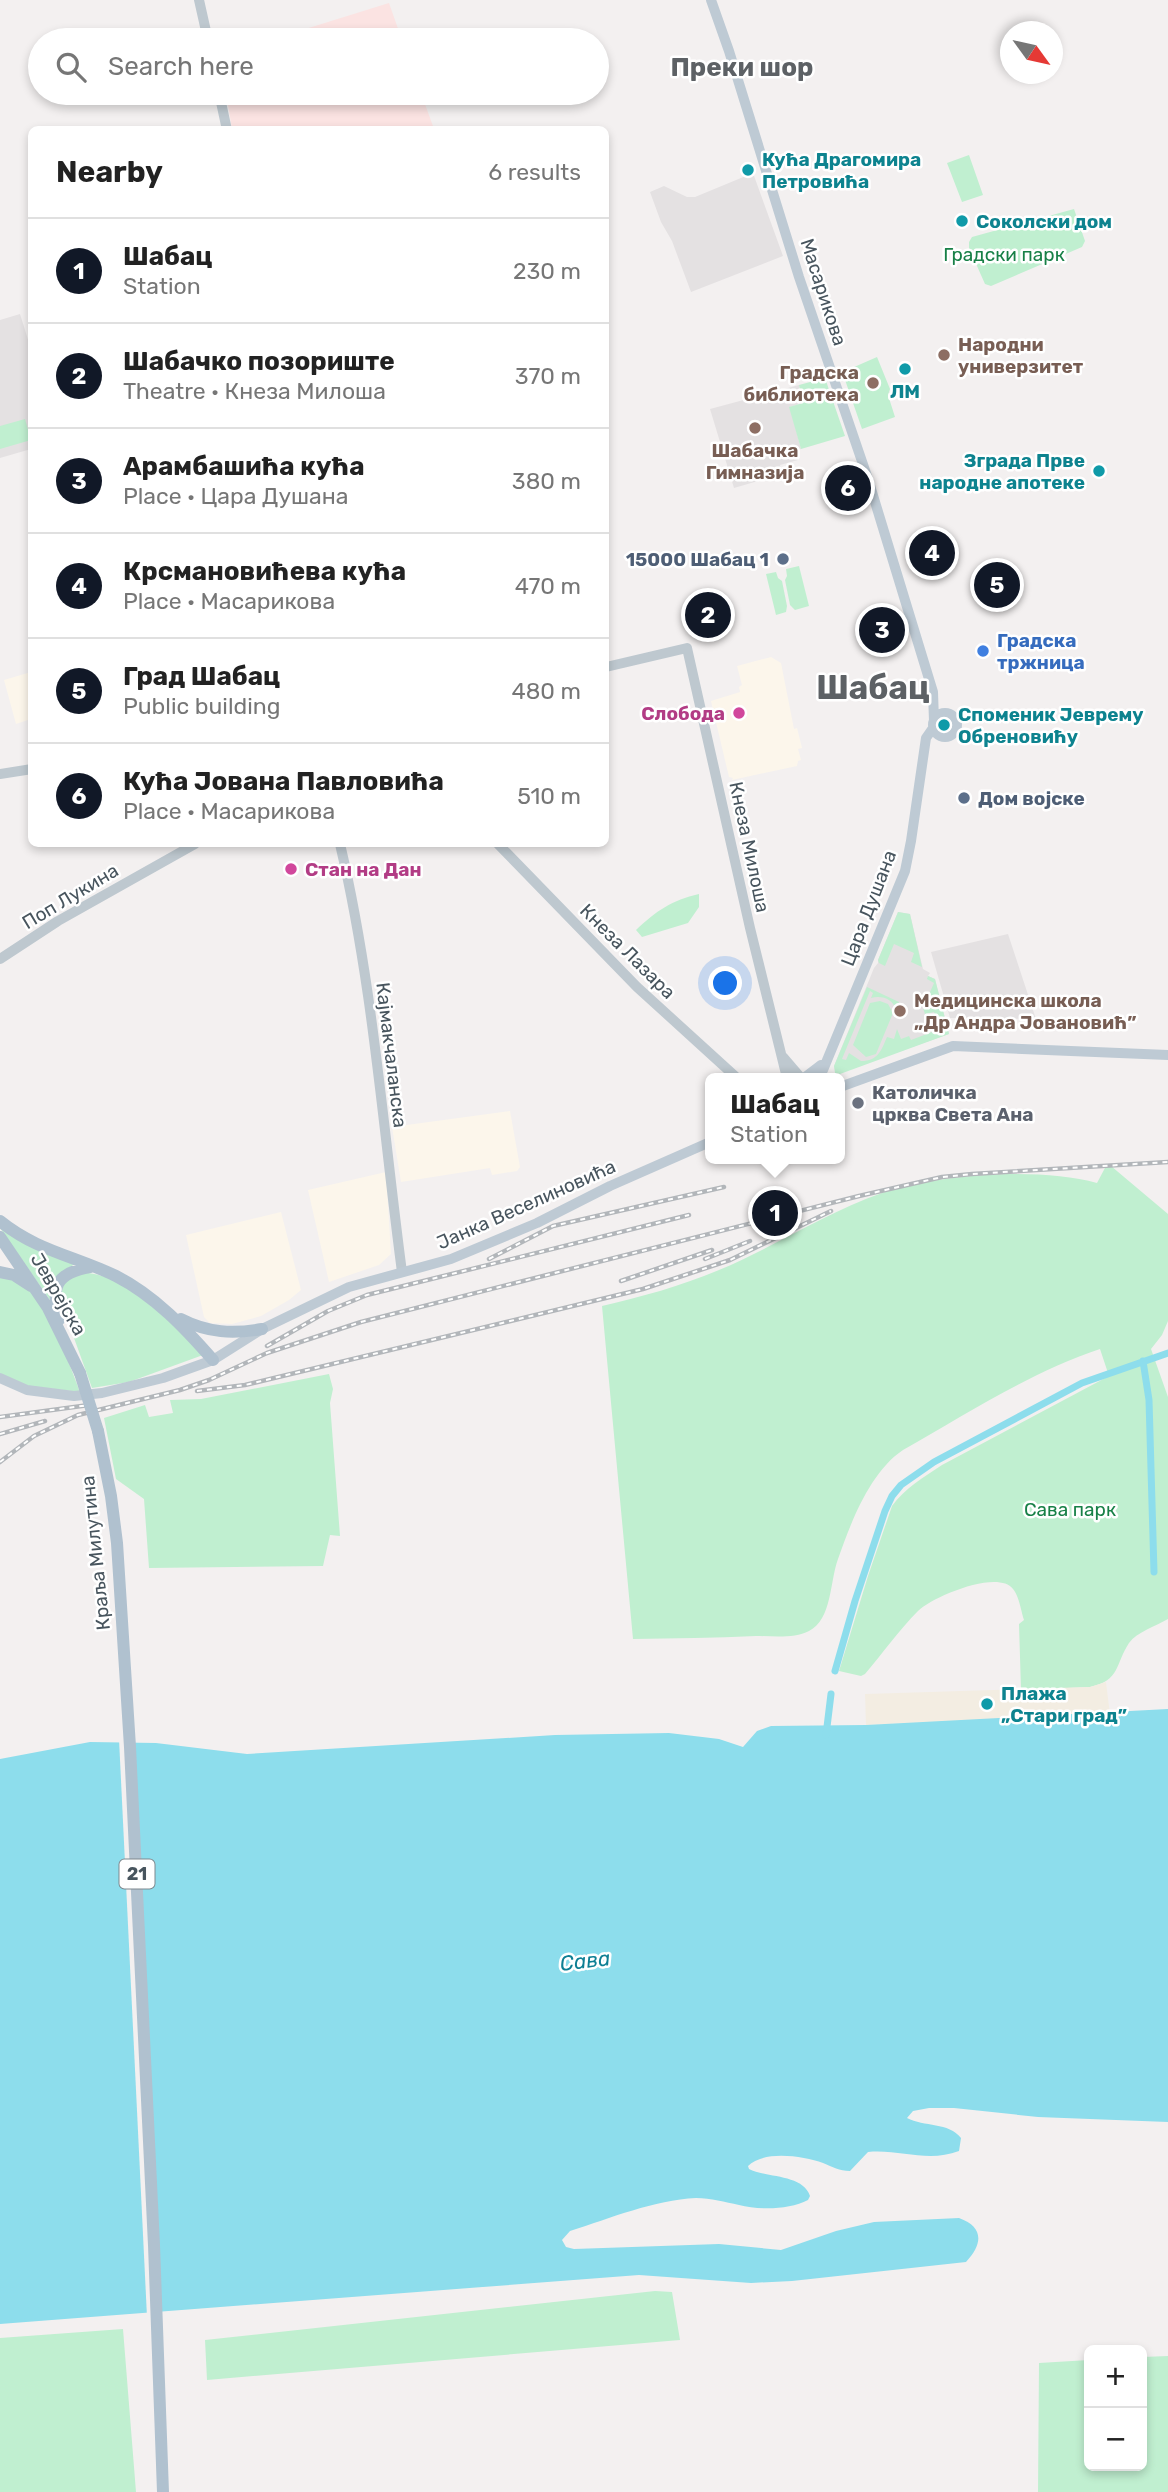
<!DOCTYPE html>
<html lang="en">
<head>
<meta charset="utf-8">
<style>
	body { margin:0; font-family:Rubik,sans-serif; background:#f2f2f2; color:#222 }
	.controls { position:absolute; right:21px; bottom:21px; display:grid; overflow:hidden; border-radius:10px; box-shadow:0 4px 10px #0003 }
	.controls button { width:63px; height:63px; display:grid; place-items:center; padding:0; border:0; border-bottom:2px solid #e0e0e0; background:#fff; color:#222; font:35px sans-serif }
	.compass { position:absolute; left:1000px; top:21px; width:63px; height:63px; border-radius:50%; background:#fff; box-shadow:0 4px 10px #0003; rotate:123deg }
	.you { position:absolute; left:726px; top:984px; width:24px; height:24px; margin:-18px; border:5px solid #fff; border-radius:50%; background:#1a73e8; box-shadow:0 0 0 10px #1a73e833 }
	.badge { display:grid; place-items:center; width:46px; height:46px; border-radius:50%; background:#111827; color:#fff; font-size:23px; font-weight:700 }
	.pin { position:absolute; translate:-50% -50%; border:4px solid #fff; box-shadow:0 2px 7px #0006 }
	.popup { position:absolute; left:705px; top:1073px; width:140px; height:91px; box-sizing:border-box; display:grid; place-content:center; border-radius:10px; background:#fff; filter:drop-shadow(0 2px 5px #0005); font-size:23px; white-space:nowrap; color:#767676 }
	.popup b { font-size:26px; color:#222 }
	.popup::after { content:''; position:absolute; left:50%; top:100%; margin-left:-14px; border:14px solid transparent; border-top-color:#fff }
	.list { margin:0; padding:0; list-style:none }
	h2 { display:flex; justify-content:space-between; align-items:center; height:91px; margin:0; padding:0 28px; font-size:30px }
	h2 small { font-size:23px; font-weight:400; color:#767676 }
	.list li { display:grid; grid-template-columns:46px 1fr auto; gap:21px; align-items:center; box-sizing:border-box; height:105px; padding:0 28px; border-top:2px solid #e0e0e0 }
	.list b { display:block; font-size:26px; white-space:nowrap }
	.list p { margin:0; font-size:23px; white-space:nowrap; color:#767676 }
	.list em { font-size:23px; font-style:normal; color:#767676 }
	.icon { flex:none; width:38px; height:38px; fill:none; stroke:currentColor; stroke-width:2; stroke-linecap:round; stroke-linejoin:round }
	.map { position:relative; flex:none; width:1168px; height:2492px; overflow:hidden }
	.search { position:absolute; background:#fff; box-shadow:0 4px 10px #0003; left:28px; top:28px; width:581px; height:77px; display:flex; align-items:center; gap:18px; box-sizing:border-box; padding:0 24px; border-radius:38px; color:#767676; font-size:26px }
	.panel { position:absolute; background:#fff; box-shadow:0 4px 10px #0003; left:28px; top:126px; width:581px; height:721px; border-radius:10px }
	.map>svg:first-child { display:block }
	.commercial { fill:#fcf6eb }
	.education { fill:#e4e1e2 }
	.medical { fill:#fbe3e2 }
	.green { fill:#c0efd0 }
	.sand { fill:#f3ede2 }
	.water { fill:#8dddec }
	.pier { fill:#f3f0f0 }
	.lines { fill:none; stroke-linecap:round; stroke-linejoin:round }
	.canal { stroke:#8dddec; stroke-width:7 }
	.tertiary { stroke:#bec8cf; stroke-width:10 }
	.secondary { stroke:#becad4; stroke-width:10 }
	.primary { stroke:#b0c1cf; stroke-width:12 }
	.rail-casing { stroke:#b2b6ba; stroke-width:4.5 }
	.rail { stroke:#fff; stroke-width:2; stroke-dasharray:5; stroke-linecap:butt }
	.primary-bridge { stroke:#b0c1cf; stroke-width:12 }
	.culture-dot { fill:#0f9aa8; stroke:#fff; stroke-width:2.5 }
	.education-dot { fill:#8d6e63; stroke:#fff; stroke-width:2.5 }
	.service-dot { fill:#5c6f8a; stroke:#fff; stroke-width:2.5 }
	.shop-dot { fill:#3f7fe0; stroke:#fff; stroke-width:2.5 }
	.hotel-dot { fill:#d1479c; stroke:#fff; stroke-width:2.5 }
	.worship-dot { fill:#6b7280; stroke:#fff; stroke-width:2.5 }
	.labels { text-anchor:middle; stroke-width:5; stroke-linejoin:round; paint-order:stroke }
	.shield { fill:#fff; stroke:#7f888e; stroke-width:2 }
	.shield-label { font-size:18px; font-weight:bold; fill:#48555e }
	.culture-label { font-size:19px; font-weight:bold; fill:#0d838f; stroke:#fff; text-anchor:start }
	.park-label { font-size:19px; fill:#188047; stroke:#fff }
	.street-label { font-size:19px; fill:#48555e; stroke:#fff }
	.education-label { font-size:19px; font-weight:bold; fill:#785e54; stroke:#fff; text-anchor:start }
	.service-label { font-size:19px; font-weight:bold; fill:#4e5e75; stroke:#fff; text-anchor:end }
	.shop-label { font-size:19px; font-weight:bold; fill:#366cbe; stroke:#fff; text-anchor:start }
	.hotel-label { font-size:19px; font-weight:bold; fill:#b23c85; stroke:#fff; text-anchor:end }
	.worship-label { font-size:19px; font-weight:bold; fill:#5b616d; stroke:#fff; text-anchor:start }
	.water-label { font-size:21px; font-style:italic; fill:#0e7f94; stroke:#fff }
	.district-label { font-size:26px; font-weight:bold; fill:#5d6165; stroke:#fff }
	.town-label { font-size:33px; font-weight:bold; fill:#5d6165; stroke:#fff }
</style>
</head>
<body>
<div class="map">
<svg width="1168" height="2492" viewBox="0 0 1168 2492">
	<rect width="100%" height="100%" fill="#f3f0f0"/>
	<path class="commercial" d="M771 657 781 663 794 729 797 728 802 748 798 749 801 760 798 761 797 766 732 780 733 778 729 777 711 701 740 692 739 687 742 685 737 666Z
		M31 672V719L16 724 4 680Z
		M510 1111 520 1167 517 1171 492 1175 490 1168 401 1182 392 1127Z
		M386 1172 391 1254 379 1265 329 1282 308 1190Z
		M281 1212 301 1290 289 1300 261 1316 232 1324 210 1323 204 1317 186 1235Z"/>
	<path class="education" d="M753 173 783 256 691 292 672 241 661 222 650 192 664 186 687 197H695Z
		M20 314 31 349V449L0 458V320Z
		M799 385 803 403 790 407 801 449 796 451 798 460 780 465 782 474 734 488 710 409Z
		M898 912 910 914 923 969 930 973 928 976 935 979 949 1034 836 1074 834 1066 874 968 878 963V960Z
		M1008 934 1036 1019 950 1018 931 952Z"/>
	<path class="medical" d="M389 3 402 40H270Z
		M226 93H421L434 129H232Z"/>
	<path class="green" d="M969 155 983 195 962 202 947 163Z
		M1074 209 1085 241 1082 247 991 286 985 284 969 248V242L972 237Z
		M877 357 890 389 888 395 895 417 862 429 843 374 845 371Z
		M825 378 845 436 801 449 789 407 803 403 799 385Z
		M25 419 31 440 0 449V426Z
		M799 566 809 606 795 610 790 605 785 580 787 576 786 569Z
		M776 572 778 578 782 581 787 606 786 612 776 615 766 574Z
		M699 894V907L688 923 642 937 636 930C656 911 672 900 699 894Z
		M898 912 910 914 922 967 911 962 914 953 894 944 885 966 879 963 878 960Z
		M928 976 935 979 949 1034 840 1074 835 1073 834 1066 867 987 899 1002 896 1010C893 999 882 995 871 998L873 993 870 991 842 1059 846 1060 849 1053 861 1061C878 1061 881 1051 887 1037L894 1039 897 1029 901 1039 909 1036 911 1040 940 1029 934 1012 925 1014 923 1008 934 983 927 979Z
		M880 1001 888 1004 893 1013 876 1054 866 1057 853 1045 870 1003Z
		M1106 1166H1111L1168 1214V1321L1162 1335 1151 1349 1168 1397V1619C1156 1626 1137 1632 1129 1643 1115 1664 1121 1680 1090 1687L1021 1690 1019 1624 1024 1620C1021 1611 1019 1596 1013 1589 998 1569 932 1597 918 1611 899 1630 883 1653 865 1674L861 1676 839 1671 868 1576 892 1506C905 1488 924 1477 942 1465L1109 1376 1100 1349C1031 1372 966 1414 903 1450 870 1472 851 1522 838 1559 830 1580 832 1620 809 1631 794 1639 772 1636 756 1636 715 1638 674 1638 633 1639L602 1306C641 1297 681 1286 719 1270 774 1247 825 1213 882 1193 940 1174 1039 1167 1097 1183Z
		M0 1228 75 1264 60 1273 54 1306Z
		M78 1272C129 1273 170 1321 203 1355L129 1382 92 1388 60 1299 65 1279Z
		M4 1277C11 1280 19 1282 25 1286 44 1297 72 1369 80 1392L28 1386 0 1374V1278Z
		M329 1374 333 1389 330 1403 340 1536 330 1535 323 1566 149 1568 144 1499 116 1479 104 1418 145 1405 149 1417 173 1413 170 1400 201 1399Z
		M655 2291 672 2292 680 2340 207 2380 205 2340Z
		M123 2329 136 2492H0V2338Z
		M1168 2356V2492H1038L1039 2363 1089 2360V2466H1142V2357Z"/>
	<path class="sand" d="M1106 1682 1110 1714 866 1725 865 1694 1090 1687Z"/>
	<path class="water" d="M1168 1709V2122L1038 2117 954 2108H929L913 2111 907 2118C924 2127 949 2122 961 2138L959 2151C928 2163 900 2149 868 2152L850 2171C839 2171 833 2167 823 2163 803 2156 764 2150 748 2166L749 2169C766 2178 803 2174 810 2196L808 2200C789 2210 759 2210 739 2205 725 2202 711 2198 696 2198 654 2200 611 2218 570 2231L562 2240 566 2247 574 2249 719 2244 781 2250 836 2231 874 2222 959 2218C984 2227 983 2244 966 2262L792 2281 751 2283 639 2275 0 2324V1759L90 1742 156 1743 247 1754 555 1735 669 1733 719 1739 743 1747 757 1731 771 1726 866 1725Z"/>
	<path class="pier" d="M119 1739H132L159 2316 147 2317Z"/>
	<g class="lines">
		<path class="canal" d="M1143 1361 1149 1400 1154 1572
			M835 1671 855 1601 885 1511 892 1496 901 1485 934 1462 1082 1383 1168 1353
			M826 1735 831 1694"/>
		<path class="tertiary" d="M199 0 208 40
			M219 93 227 130
			M606 667 687 648 750 928 787 1078
			M0 774 32 769
			M340 844C373 984 383 1129 402 1272
			M498 844 637 987 737 1078
			M0 959 58 921 195 844
			M783 1057 801 1078"/>
		<path class="secondary" d="M711 0 729 51 799 277 868 479 933 692 934 721
			M933 725a12 12 0 1 1 24 0a12 12 0 1 1-24 0Z
			M804 1078 821 1065
			M817 1078 823 1070 905 871 911 841 926 738 933 728
			M840 1087 953 1046 1168 1055
			M0 1378 27 1390 74 1396 102 1393 163 1378 213 1360 262 1329 349 1287 451 1259 537 1223 610 1186 710 1142"/>
		<path class="primary" d="M0 1221C37 1251 75 1256 116 1276 155 1296 185 1328 213 1360
			M0 1237 48 1308 80 1373
			M0 1272 14 1275 31 1286
			M181 1319C208 1333 233 1334 262 1329
			M59 1320C51 1287 55 1273 90 1267
			M98 1431 111 1496 117 1543 130 1747 154 2245 163 2492"/>
		<g class="rail-casing">
			<path id="rail" d="M489 1259 553 1226 724 1187
				M705 1259 750 1241
				M621 1281 712 1250
				M267 1346 328 1311 367 1295 689 1215
				M197 1391 245 1385 643 1289 730 1260 831 1211
				M0 1417 89 1405
				M0 1434 45 1421
				M0 1462 34 1436 78 1415 180 1390 209 1380 267 1353 361 1322 859 1196 942 1177 972 1174 1168 1162"/>
		</g>
		<use href="#rail" class="rail"/>
		<path class="primary-bridge" d="M80 1373 98 1431"/>
	</g>
	<g class="culture-dot">
		<circle cx="748" cy="170" r="7"/>
		<circle cx="962" cy="221" r="7"/>
		<circle cx="905" cy="369" r="7"/>
		<circle cx="1099" cy="471" r="7"/>
		<circle cx="944" cy="725" r="7"/>
		<circle cx="987" cy="1704" r="7"/>
	</g>
	<g class="education-dot">
		<circle cx="944" cy="355" r="7"/>
		<circle cx="873" cy="383" r="7"/>
		<circle cx="755" cy="428" r="7"/>
		<circle cx="900" cy="1011" r="7"/>
	</g>
	<g class="service-dot">
		<circle cx="783" cy="559" r="7"/>
		<circle cx="964" cy="798" r="7"/>
	</g>
	<circle class="shop-dot" cx="983" cy="651" r="7"/>
	<g class="hotel-dot">
		<circle cx="739" cy="713" r="7"/>
		<circle cx="291" cy="869" r="7"/>
	</g>
	<circle class="worship-dot" cx="858" cy="1103" r="7"/>
	<g class="labels">
		<rect class="shield" x="119.5" y="1859.5" width="35" height="29" rx="5"/>
		<g class="shield-label">
			<text x="137" y="1880">21</text>
		</g>
		<g class="culture-label">
			<text x="762" y="166">Кућа Драгомира<tspan x="762" dy="22">Петровића</tspan></text>
			<text x="976" y="228">Соколски дом</text>
			<text x="905" y="398" text-anchor="middle">ЛМ</text>
			<text x="1085" y="467" text-anchor="end">Зграда Прве<tspan x="1085" dy="22">народне апотеке</tspan></text>
			<text x="958" y="721">Споменик Јеврему<tspan x="958" dy="22">Обреновићу</tspan></text>
			<text x="1001" y="1700">Плажа<tspan x="1001" dy="22">„Стари град”</tspan></text>
		</g>
		<g class="park-label">
			<text x="1004" y="261">Градски парк</text>
			<text x="1070" y="1516">Сава парк</text>
		</g>
		<g class="street-label">
			<text transform="translate(824 292) rotate(72)" y="7">Масарикова</text>
			<text transform="translate(750 847) rotate(78)" y="7">Кнеза Милоша</text>
			<text transform="translate(70 896) rotate(-31)" y="7">Поп Лукина</text>
			<text transform="translate(868 908) rotate(-69)" y="7">Цара Душана</text>
			<text transform="translate(628 951) rotate(45)" y="7">Кнеза Лазара</text>
			<text transform="translate(392 1055) rotate(83)" y="7">Кајмакчаланска</text>
			<text transform="translate(526 1204) rotate(-24)" y="7">Јанка Веселиновића</text>
			<text transform="translate(59 1294) rotate(60)" y="7">Јеврејска</text>
			<text transform="translate(95 1553) rotate(-96)" y="7">Краља Милутина</text>
		</g>
		<g class="education-label">
			<text x="958" y="351">Народни<tspan x="958" dy="22">универзитет</tspan></text>
			<text x="859" y="379" text-anchor="end">Градска<tspan x="859" dy="22">библиотека</tspan></text>
			<text x="755" y="457" text-anchor="middle">Шабачка<tspan x="755" dy="22">Гимназија</tspan></text>
			<text x="914" y="1007">Медицинска школа<tspan x="914" dy="22">„Др Андра Јовановић”</tspan></text>
		</g>
		<g class="service-label">
			<text x="769" y="566">15000 Шабац 1</text>
			<text x="978" y="805" text-anchor="start">Дом војске</text>
		</g>
		<g class="shop-label">
			<text x="997" y="647">Градска<tspan x="997" dy="22">тржница</tspan></text>
		</g>
		<g class="hotel-label">
			<text x="725" y="720">Слобода</text>
			<text x="305" y="876" text-anchor="start">Стан на Дан</text>
		</g>
		<g class="worship-label">
			<text x="872" y="1099">Католичка<tspan x="872" dy="22">црква Света Ана</tspan></text>
		</g>
		<g class="water-label">
			<text transform="translate(585 1961) rotate(-7)" y="7">Сава</text>
		</g>
		<g class="district-label">
			<text x="742" y="76">Преки шор</text>
		</g>
		<g class="town-label">
			<text x="873" y="699">Шабац</text>
		</g>
	</g>
</svg>
<div class="controls">
<button>+</button>
<button>−</button>
</div>
<svg class="compass" viewBox="-18 -18 36 36"><path d="M0-13l5 13h-10z" fill="#e53935"/><path d="M0 13l5-13h-10z" fill="#767676"/></svg>
<div class="you"></div>
<div class="pin badge" style="left:775px;top:1213px">1</div>
<div class="popup"><b>Шабац</b>Station</div>
<div class="pin badge" style="left:708px;top:615px">2</div>
<div class="pin badge" style="left:882px;top:630px">3</div>
<div class="pin badge" style="left:932px;top:553px">4</div>
<div class="pin badge" style="left:997px;top:585px">5</div>
<div class="pin badge" style="left:848px;top:488px">6</div>
<div class="search"><svg class="icon" aria-label="search" viewBox="0 0 24 24"><circle cx="10" cy="10" r="6"/><path d="M15 15l6 6"/></svg>Search here</div>
<section class="panel">
<h2>Nearby<small>6 results</small></h2>
<ul class="list">
<li><span class="badge">1</span><div><b>Шабац</b><p>Station</p></div><em>230 m</em></li>
<li><span class="badge">2</span><div><b>Шабачко позориште</b><p>Theatre · Кнеза Милоша</p></div><em>370 m</em></li>
<li><span class="badge">3</span><div><b>Арамбашића кућа</b><p>Place · Цара Душана</p></div><em>380 m</em></li>
<li><span class="badge">4</span><div><b>Крсмановићева кућа</b><p>Place · Масарикова</p></div><em>470 m</em></li>
<li><span class="badge">5</span><div><b>Град Шабац</b><p>Public building</p></div><em>480 m</em></li>
<li><span class="badge">6</span><div><b>Кућа Јована Павловића</b><p>Place · Масарикова</p></div><em>510 m</em></li>
</ul>
</section>
</div>
</body>
</html>
